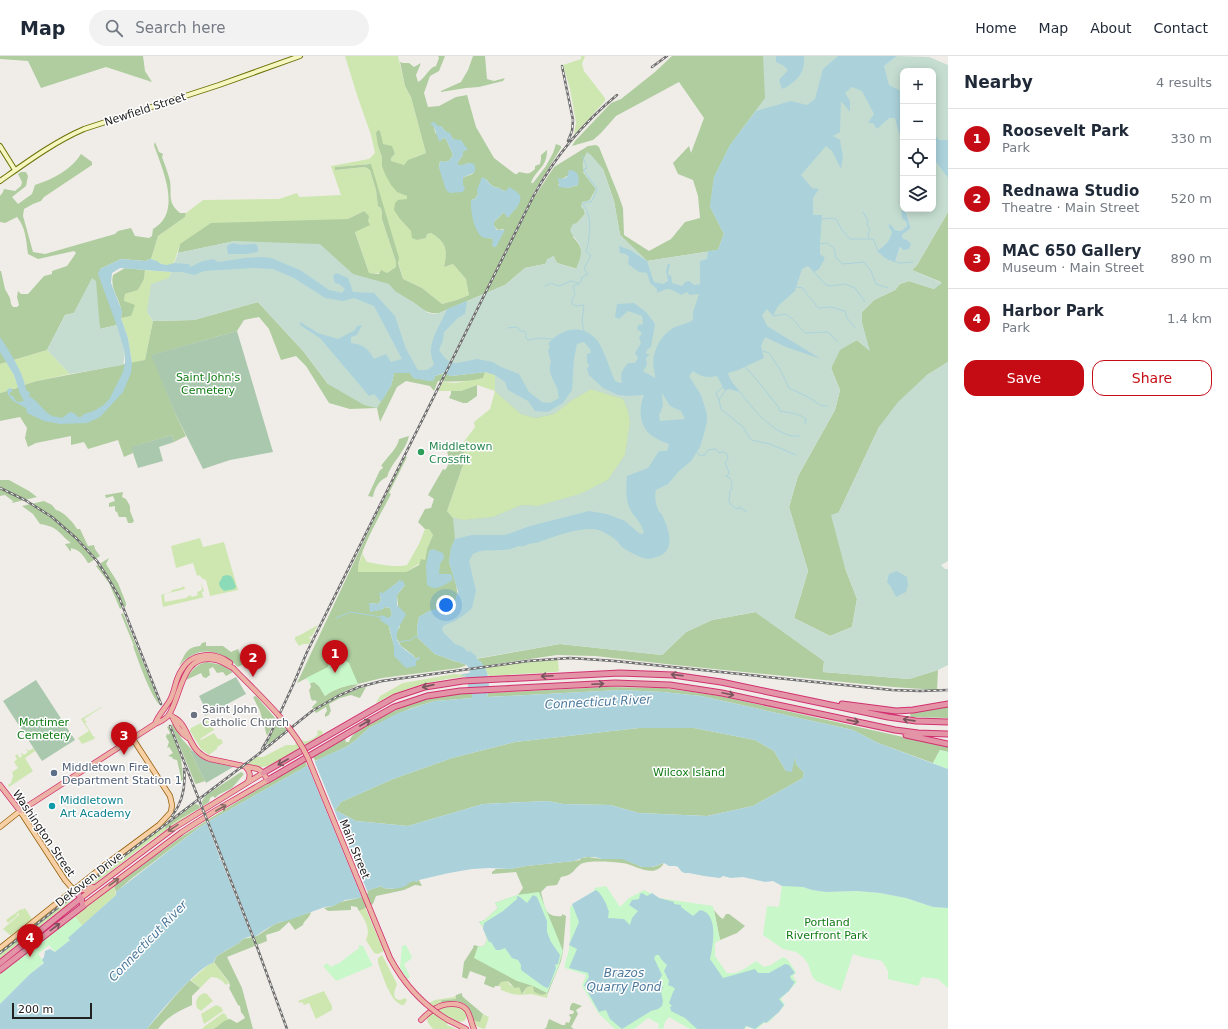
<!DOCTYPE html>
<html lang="en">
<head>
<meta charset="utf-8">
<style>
	body { margin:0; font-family:"DejaVu Sans",sans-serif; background:#f2f2f3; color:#1f2937 }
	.controls { position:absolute; right:12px; top:12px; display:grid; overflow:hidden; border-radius:8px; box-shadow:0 2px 10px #0003 }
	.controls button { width:36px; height:36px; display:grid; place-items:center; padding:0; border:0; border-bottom:1px solid #e0e1e3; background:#fff; color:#1f2937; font:20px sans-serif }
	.scale { position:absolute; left:12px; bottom:10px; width:80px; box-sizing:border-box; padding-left:4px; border:2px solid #202020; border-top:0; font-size:11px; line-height:14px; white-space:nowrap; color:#202020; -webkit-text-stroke:3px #fff; paint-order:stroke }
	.you { position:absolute; left:446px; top:549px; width:14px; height:14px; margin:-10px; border:3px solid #fff; border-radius:50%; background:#1a73e8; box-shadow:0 0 0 6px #1a73e833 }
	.badge { display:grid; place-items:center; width:26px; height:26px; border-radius:50%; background:#c50c14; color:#fff; font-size:13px; font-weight:700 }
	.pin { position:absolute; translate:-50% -33px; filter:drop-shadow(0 1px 2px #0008) }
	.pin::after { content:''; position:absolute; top:21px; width:14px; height:12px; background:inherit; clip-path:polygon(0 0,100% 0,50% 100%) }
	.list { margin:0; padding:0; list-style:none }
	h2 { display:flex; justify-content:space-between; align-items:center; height:52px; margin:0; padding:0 16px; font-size:17px }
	h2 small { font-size:13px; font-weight:400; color:#747a83 }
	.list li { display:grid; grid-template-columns:26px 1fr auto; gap:12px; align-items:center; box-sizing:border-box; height:60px; padding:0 16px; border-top:1px solid #e0e1e3 }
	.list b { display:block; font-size:15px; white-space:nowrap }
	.list p { margin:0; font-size:13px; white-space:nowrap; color:#747a83 }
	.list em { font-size:13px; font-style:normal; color:#747a83 }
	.actions { display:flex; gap:8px; padding:12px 16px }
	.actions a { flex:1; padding:9px 0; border:1px solid #c50c14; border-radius:12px; text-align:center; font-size:14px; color:#c50c14 }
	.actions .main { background:#c50c14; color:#fff }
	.icon { flex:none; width:22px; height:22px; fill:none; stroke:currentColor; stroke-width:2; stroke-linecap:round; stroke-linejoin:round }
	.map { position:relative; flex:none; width:948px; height:973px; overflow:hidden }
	header { display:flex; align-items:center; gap:24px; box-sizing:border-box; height:56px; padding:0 20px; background:#fff; border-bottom:1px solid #e0e1e3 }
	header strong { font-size:19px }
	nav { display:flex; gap:22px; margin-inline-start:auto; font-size:14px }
	.search { width:280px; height:36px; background:#f2f2f3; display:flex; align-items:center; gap:10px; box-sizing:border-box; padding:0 14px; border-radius:22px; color:#747a83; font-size:15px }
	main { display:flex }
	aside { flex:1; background:#fff }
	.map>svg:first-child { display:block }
	.grass { fill:#cee7b1 }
	.forest { fill:#afcd9f; fill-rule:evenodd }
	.wetland { fill:#c5ddd1; fill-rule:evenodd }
	.cemetery { fill:#aac8ad }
	.park { fill:#c8f7ca }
	.pitch { fill:#8bdab8 }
	.water { fill:#abd2db; fill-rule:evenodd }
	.pier { fill:#f0ede8 }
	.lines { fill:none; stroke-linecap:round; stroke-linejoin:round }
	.stream { stroke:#abd2db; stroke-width:1 }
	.secondary-casing { stroke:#6d730b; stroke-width:6 }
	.primary-casing { stroke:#945f09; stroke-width:6 }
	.trunk-casing { stroke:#d13170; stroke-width:6 }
	.motorway-casing { stroke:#d13170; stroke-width:7 }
	.secondary { stroke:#f6f6c0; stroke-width:4 }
	.primary { stroke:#f7d0a6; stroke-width:4.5 }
	.trunk { stroke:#edb2a6; stroke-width:4.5 }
	.motorway { stroke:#e394a7; stroke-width:5 }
	.rail-casing { stroke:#6e6e6e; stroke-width:2.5 }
	.rail { stroke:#fff; stroke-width:1; stroke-dasharray:3; stroke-linecap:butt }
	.trunk-bridge-casing { stroke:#d13170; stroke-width:6; stroke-linecap:butt }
	.trunk-bridge { stroke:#edb2a6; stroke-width:4.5 }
	.oneway { stroke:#78545d }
	.oneway2 { stroke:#866963 }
	.leisure-dot { fill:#2e9e5b; stroke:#fff; stroke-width:1.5 }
	.worship-dot { fill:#6b7280; stroke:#fff; stroke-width:1.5 }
	.service-dot { fill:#5c6f8a; stroke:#fff; stroke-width:1.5 }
	.culture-dot { fill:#0f9aa8; stroke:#fff; stroke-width:1.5 }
	.labels { text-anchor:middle; stroke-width:3; stroke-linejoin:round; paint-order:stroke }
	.street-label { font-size:11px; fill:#202020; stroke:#fff }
	.park-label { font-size:11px; fill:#127b16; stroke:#fff }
	.leisure-label { font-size:11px; fill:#27864d; stroke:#fff; text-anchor:start }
	.worship-label { font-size:11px; fill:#5b616d; stroke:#fff; text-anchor:start }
	.service-label { font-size:11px; fill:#4e5e75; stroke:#fff; text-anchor:start }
	.culture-label { font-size:11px; fill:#0d838f; stroke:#fff; text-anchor:start }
	.water-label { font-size:12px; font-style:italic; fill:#4b789c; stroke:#fff }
</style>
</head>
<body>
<header>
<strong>Map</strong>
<div class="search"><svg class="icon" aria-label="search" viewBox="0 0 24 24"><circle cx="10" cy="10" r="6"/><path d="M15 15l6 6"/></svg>Search here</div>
<nav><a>Home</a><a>Map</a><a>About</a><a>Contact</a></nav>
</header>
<main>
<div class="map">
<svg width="948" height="973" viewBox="0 0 948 973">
	<rect width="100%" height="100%" fill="#f0ede8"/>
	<path class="grass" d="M345 0H398L405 30 411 41 426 97 415 101 404 109 390 105 391 102 395 98 392 91 383 88 378 90 382 101V110L407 140V143L400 163 411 175 417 184 426 182 427 178 431 177C446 186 448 193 444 211L453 208 466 223 469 239 457 244 442 248 422 232 403 223 370 108 335 111 336 114 365 111 370 114 376 134 378 149 381 152 382 157V163L396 206V211L387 217H369L355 175 364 155 348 163 180 188 174 207C172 208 170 209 167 209 163 210 156 204 151 203L158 180 185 161 186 157 203 144 279 143 297 137 299 141 341 139 331 110 369 103 375 97 371 79 358 42Z
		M581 0H585L582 8 584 15 605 42V45L574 79 576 66 570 33 563 9 581 3Z
		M145 214 171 216 169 223 147 256 153 265 145 304 132 307 128 282 121 262 131 260 124 245 125 238 138 234 144 223Z
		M47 294 70 318 37 325 25 329 14 304Z
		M7 306 14 319 18 331 15 333 0 337V308Z
		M485 316 495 319V335L521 358H554L572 344 591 333 623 343 628 354 630 367 625 399 608 424 581 438 538 450 522 449 493 461 464 464 453 462 447 455 463 409 467 401 460 391 475 371 474 366 490 353 495 335 477 329 461 335H438L443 326 456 327 483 322Z
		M429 472 433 479 427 493 425 504 406 516H358V511L363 496V499L367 506C378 508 397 512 407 509L419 488 425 473Z
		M200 482 203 491 224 486 238 534 210 540 206 524 203 523 199 519 197 520 193 507 176 512 171 490Z
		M201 527 204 535 202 536 203 541H205L163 551 161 539 171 536 172 534 181 532 184 530 185 533 165 538 164 540 165 546 186 542 190 539 192 541 198 539 197 536 202 534Z
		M318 569 312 580 309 581 311 584 309 588H303L299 590 295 584V581L300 579Z
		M558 604 559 615 555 616 489 620 484 612 529 605Z
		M454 618 467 619 464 621C457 622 449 622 442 624 419 628 397 636 376 647L380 640 403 627Z
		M101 651H102L84 663 85 665H87L85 667 93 680 95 681 94 683 82 688 78 682 89 675 81 663Z
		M209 663 214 674 200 683 201 684 214 677 218 683H221L223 687 217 691V693L209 699 201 693 190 675 191 672Z
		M320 674 323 676 322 679 269 710 262 711 247 708 257 701H263L286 689H295L296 686 302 684 304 685C308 686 315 682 318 678L317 675Z
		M33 692 35 695 25 702 33 715 9 731 8 729 11 727 13 720 12 716 18 712 14 706 17 703 15 700 17 698 20 702 22 700 21 697H22L24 699 28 696 26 693H27L29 695Z
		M196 754 153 783 90 831 83 833 80 832 153 776 154 778 165 771 167 773 178 764Z
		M114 830 116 839 82 870 75 860Z
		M71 839 73 842 72 844 62 853 22 884 0 903V896Z
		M365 851 384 895 378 898 374 897 366 884C371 873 365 864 359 855Z
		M25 852 32 863 11 879H10L3 873 19 859 18 857 17 858V860L8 867 6 864 21 853 22 854Z
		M382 899 397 928C397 930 395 932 395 934 392 943 399 946 405 942L407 944 404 949C391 950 382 917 378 907V902Z
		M214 906 229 927 226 929C222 924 218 921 211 921L200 932 191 924 207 910Z
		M508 925 510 929 519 931 523 938 527 931 533 930 542 939 548 937 547 942 531 938 521 939 512 938 501 934V931L498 930 501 926Z
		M324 935 332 950V954L316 963 309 947 304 949 302 946 300 947 298 945Z
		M204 937 207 938 213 945 201 955 197 952C195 945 197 940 204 937Z
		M456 939V943L442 944C461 949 467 942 473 964L482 961 483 958 489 961 485 973C467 971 475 955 463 949L434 951 429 947 435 944 454 941Z
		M216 949 221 951 223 955 204 968 201 958Z
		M456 950C464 952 471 958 464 965L459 966 450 962 447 969 456 973H433L428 967 427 963C433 953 445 950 456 950Z
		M223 957 225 958 229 964 213 973H202L205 970Z"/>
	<path class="forest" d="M0 0H143L145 15 152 26 106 11 41 32 28 5 0 3Z
		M438 0H445L439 15 430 20 424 37 428 51 439 50 456 41 467 39 476 71 494 102 515 118H517L519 116C528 117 527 120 535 113V110L540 108 541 103V99L547 94C547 112 536 113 531 127H533L546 110 553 97 556 88 561 90V92L533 138 535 140 554 111 588 90 596 89 599 91 618 138 623 152 624 179 649 195 671 183 685 166 700 162 698 140 693 124 678 118 673 107 689 90 691 97 704 62 679 26 616 60 601 77 593 84 572 90 575 85 611 47 621 43 655 16 672 0H838L710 150 724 178 718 194 647 205 620 179 614 145 603 113 583 116 596 133 584 154 585 158 577 167 573 181C585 194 582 198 577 213L557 207 553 200 545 208 525 212 505 229 439 257C428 259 421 252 413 246L235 185 178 197 180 188 211 167 348 163 364 155 369 160 368 165 370 169 355 176 369 217 379 218 381 214 387 217 396 211V206L382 163V157L381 152 378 150 376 134 370 114 365 111 335 114V111L371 108 399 202 398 207 403 223 422 232 442 248 457 244 469 239 466 223 453 208 444 211C448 193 446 186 431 177L427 178 426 182 417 184 412 182 411 175 400 163 394 154 395 147 398 144 407 143V140L397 136 391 129 385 118 382 110V101L378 90 376 77 378 74 380 75 383 88 392 90 395 98 391 102V105L404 109 408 104 426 97 411 41 405 30 400 6 403 7H409L414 11 421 7 416 19 418 26C426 22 428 12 436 10L439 2ZM441 70 445 75 465 94 463 95V99L458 106V109L462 110 468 107 475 111C475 120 469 118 463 122V129L439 112 440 105 444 106 449 105 453 99 447 85 445 82 441 83 435 76 434 71ZM567 120 578 123V129L568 132 558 129 562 123ZM486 123C490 128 493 132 500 132L501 134 506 135 516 152 508 161 504 156 494 166V170L498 174 504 173 493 183 488 182 471 144 475 143Z
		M473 0H485L487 23 494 25 505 22 503 25 479 31 466 32 441 36V35L461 26 468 14Z
		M155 86 159 96 163 98 162 101C165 109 168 117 170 125 172 140 167 146 180 157H186L185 161 158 180 151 203 145 205 121 203 100 213 117 269 100 273 92 223 74 257 65 259 47 294 0 308V215H1L5 233 10 242 11 248 13 251H17L19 249 17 241 18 235 21 238H28L44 220 52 218V215L67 210 76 197 74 195 38 203 28 198C26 184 26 172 17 161L5 167 0 166V140L3 136 4 133 15 135 21 130 22 126 18 118 21 116H26L28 120 26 130 12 141 18 148 32 138 35 129C53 123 71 114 81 98L92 106V109L44 141 41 145 33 148 24 153 23 160 33 196 45 198 115 178 118 175 131 172 135 180 149 182 152 180 153 173C183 156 162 113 154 89Z
		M948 156V306L927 319 879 371 839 456 845 512 857 543 852 571 830 580 794 562 808 515 789 451 798 420 835 354 840 334 831 312 840 293 857 284 869 294 862 267V256L874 244 895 234 900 228 909 225 934 233 941 226 912 214 917 209Z
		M125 212 145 214 144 223 138 234 125 238 124 245 135 249 131 260 121 262C124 245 109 236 113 219Z
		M258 246 304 296 328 328 391 330 394 317H410L435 320 445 317 451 320 485 316 483 322C468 326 454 326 438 325L434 335 430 330 406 325 397 331 380 366 377 352 350 353 329 347 306 310 296 300 281 304 269 273 259 261 244 264 237 275 152 299 175 357 186 380 174 386 172 379 132 391 133 397 124 401 118 384 88 393 84 386 71 389V380L36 387 28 391 25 382 27 372 20 361 0 365V337L7 335 8 333H15L18 331 37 325 145 304 153 265 194 264Z
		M574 313 625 340 650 406 449 506C453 520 467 546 445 552 434 555 430 555 419 561L417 572 418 582 435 598 467 609 459 612 382 622 358 628C355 632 343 635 338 639L339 641 360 632 366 631 360 642 351 639 340 642 329 648 331 655 330 656 329 659 325 661V658L327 655 326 651 316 657 312 651 317 646 315 644 313 645 311 643 309 634 311 631 310 627 314 626 319 630 325 640C334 633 346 629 358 628L329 611 297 627 370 472 405 400 407 401 389 437 391 438C382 456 357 498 358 516H406L419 509 421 503 425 504 427 493 433 479 429 473H425L418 466 425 453 431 452 434 443 428 439 443 413 445 414C450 408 449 402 447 395L460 391 467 401 463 409 447 455 453 462 464 464 493 461 522 449 538 450 581 438 608 424 625 399 630 367 628 354 623 343 591 333 572 344 554 358 536 362 521 358 495 335ZM398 526 405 529 397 539 400 571 396 576V581L401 590 413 599 416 603 419 601 416 605 394 600C394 597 395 593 394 590 392 579 385 568 392 558L390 552 385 551 381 554 369 547 378 548 381 544 380 540Z
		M477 329V340L467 347H463L449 342 451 338V335H461Z
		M409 380C406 395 391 407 387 421 379 424 374 433 373 441L368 440 380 414 382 413 383 411 381 410C386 402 398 392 399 383Z
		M0 424H9L29 435 37 441 12 447 13 445 5 439 0 440Z
		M123 436 122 441 126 443 130 450V455L134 465 132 467H128L126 461H119L117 456 115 455V450L109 451V447L115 445 113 440 106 442 105 439Z
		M44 445 52 449 56 454C64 456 73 466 77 473H80L88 490 94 489 95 493 100 500 89 507H88C83 499 80 494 71 492V495H70L65 488 71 487C57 476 59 471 40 468L33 458 22 450Z
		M109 502 106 508 118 527 126 547V550L120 553 109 527 96 510Z
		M756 556 824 605 823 616 909 623 938 614 937 634 893 631 675 609 595 600 557 599 483 610 481 606 476 603 560 588 662 599 686 576 712 564Z
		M123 557 160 648 161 650C152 644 138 604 133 590H134L121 558Z
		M206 586V590H223L231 596 238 593 239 596 244 608 238 611C220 593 198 588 179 610 185 599 186 591 200 590L202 587Z
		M207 606 222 609 233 616 226 620 223 616 217 617 213 611 209 613 210 619 206 622 203 621 201 617 186 624C191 615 196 608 207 606Z
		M608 631 664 632 720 640 948 691V696L940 694 933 707 878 687 853 674 701 640 663 636 620 634 487 641 488 637Z
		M467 637 472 638 473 642 434 645 409 653 369 672 356 684 346 691 315 705 313 700 345 682 346 686H349C351 677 364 670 372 666 403 649 431 639 467 637Z
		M256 640 276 663 267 680 260 655 253 641Z
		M948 650V662L911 661 910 659 911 657Z
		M278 664 287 674 274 684 266 689Z
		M173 668 182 683 192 694 190 695 205 725 196 728 195 727 171 669Z
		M170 670 181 702 183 723 182 725 181 724 180 717 177 704 173 703 172 701 168 700 173 697 169 691 167 692 169 686 166 681 167 677 168 679 170 677 167 671Z
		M639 672H694L755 684 774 695 786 715 795 700 796 708 804 717 803 722 753 750 707 760 639 757 610 749 563 748 548 745 483 748 408 770 356 765 335 754 341 746 393 723 452 702 515 686Z
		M305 704 307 710 211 764 197 773 131 823 116 836 114 830 181 781 206 765Z
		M241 716 244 718 232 732 218 739 215 742 213 740 210 742 209 746 203 750 202 745 206 739Z
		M195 748 199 749 200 752 178 764 166 773 165 771 168 767Z
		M588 801 602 803 613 802 624 803 642 811H653L664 807C654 824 635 808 622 807 613 806 589 804 581 808 577 810 574 816 570 818 567 820 563 820 561 821L557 829 547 830 541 836C545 850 544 862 562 860V858L566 860 563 895 561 905 548 937 542 939 534 936 533 930 527 931 522 938 519 931 515 932 508 925 501 926 498 930H495L494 932 484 928 486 921 470 915 467 923 462 921 464 906 473 892 474 889 481 891 485 889 487 883 483 871 479 866 485 864 498 852 495 847 518 839 523 832 516 816 492 818V816L496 813H510L526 810 574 805 580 804 581 802Z
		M415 824 416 826 419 824 422 830 415 829 404 834 376 840 373 848 359 855 357 851 351 850V854L328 855 324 852 333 850 340 846 359 842 369 834 382 830 383 832 392 833Z
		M714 854C717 857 719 861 723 863L726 858H729L745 870 737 877 720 884Z
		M311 856C310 862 304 864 303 869L295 874 289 866 279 875 266 879 267 885 227 901 242 932 253 973H209H213L218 970 224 965 230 963 237 967 245 962 244 960 241 956 240 950 238 949 229 932 230 930 229 926 214 906 217 900 239 887 243 883 257 880 275 868Z
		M190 924 200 932 192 940V949C178 955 167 961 158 973H147L175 940Z
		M462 937V939L463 941 483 958 480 966 473 964C468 944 460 944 442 947L441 946 442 944 456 943V939Z
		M572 947H574L582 950 576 954 578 958 571 971 574 973H544L546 972 549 963 562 969H565L566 966 569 967 571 961 569 960 570 958H573L574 955 570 954V951Z"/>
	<path class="wetland" d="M763 0H866L884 10 897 0 929 1 948 9V156L917 209 912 214 942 227 934 233 909 225 900 228 895 234 874 244 862 256V267L870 295 857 284 840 294 831 312 840 334 835 354 798 420 789 451 808 515 794 562 830 580 852 571 857 543 845 512 831 459 839 456 879 371 898 346 927 319 948 306V505L941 509 945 513H948V609L938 614 909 623 823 616 824 605 755 556 712 564 686 576 662 599 560 588 456 606 435 598 418 582 417 572 419 561 429 555 447 551 456 543 458 535 449 506 451 492 455 483 453 462 464 464 493 461 522 449 538 450 580 438 608 424 625 399 630 367 628 354 623 343 591 333 572 344 554 358 536 362 521 358 495 335V319L485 316 451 320 443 317 435 320 434 324 430 325 413 322 410 317H394L391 330 377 352 364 349 328 328 304 296 258 246 194 264 153 265 147 256 151 228 169 222 178 197 235 185 320 188 353 218 389 228 395 235 413 246 428 257 435 258 439 257 505 229 525 212 545 208 547 203 554 200 557 207 576 213C579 205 584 196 579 188 576 182 573 182 570 174L573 168 577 167 585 158 584 154 581 151 582 146 590 144 596 133C586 121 577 112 587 96L592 100 603 113 614 145 620 179 647 205 718 194 724 178 710 151 714 121 730 89 765 42ZM903 15H933V153H903ZM901 155H906L911 172 902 179C904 186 897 198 895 206L878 194C885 189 890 185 893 176L888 170 889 169 895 174 901 175 907 170C906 164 902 161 901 155Z
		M92 222 96 225 100 273 117 269 125 298 123 309 70 318 47 294 65 259 74 257Z"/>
	<path class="cemetery" d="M237 275 273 396 230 404 203 413 175 357 151 299Z
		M172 379 174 386 159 391 163 405 138 412 131 391Z
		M236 621 246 638 205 660 203 654 205 652 199 640Z
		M36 624 75 684 42 705 3 645Z
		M192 694C204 707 217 707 233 711L206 727 190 695Z"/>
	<path class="park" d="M340 601 349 607 358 628C346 629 334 633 325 640L319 630 314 626 310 627 306 622 328 611 330 602Z
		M940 694 948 696V713L933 707Z
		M782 829 803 831 812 834 827 836 857 835 880 837 906 842 933 851 948 852V932L938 923 922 921 918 930 888 923V915L882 905 862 901 853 898 841 935 816 925 812 920 808 908 803 901 796 896 783 893 763 879 767 850 779 851Z
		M606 830 620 851 629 842 644 834 659 842 713 850 720 884 715 887V900L727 917C738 919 747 911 756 905L764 911 771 909 783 901 788 904 796 916 793 920 797 926 781 943 785 949 768 967 765 966 757 973H753L747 970 745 973H690L669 961 665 966 663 973 658 972 659 968 648 962 634 973H614V972L599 958 582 930 586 919 565 912C564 906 568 900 569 893 571 879 570 865 570 851L595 834 594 832Z
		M539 836 563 895 558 912 547 937 533 930 517 925 474 902 478 890 481 891 485 889 487 883 483 871 479 866 485 864 498 852 495 847 517 839Z
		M75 860 82 870 69 882 70 884 55 896 49 889 38 898 44 906 30 918 0 948V918L33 891Z
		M359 889 363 890 372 908V910L336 925 323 910 327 907 331 911 336 908H338L359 892Z
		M406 889 412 901 411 903 404 908 410 921 407 923 400 912 402 890Z"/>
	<path class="pitch" d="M227 519 231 520 233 523 236 531 234 533 224 535 220 531 219 527 223 520Z"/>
	<path class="water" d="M776 0H804C804 2 804 4 804 6 804 19 792 29 782 33L779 24 788 14 784 10 776 6Z
		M838 0H897L884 10 889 29 903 36V84L899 77 895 62H889L877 73 873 67H868L874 58 862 35 852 31 845 37 850 45V56L841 45 840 76 833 80 840 84 843 101 841 113 832 95 826 90 801 119 812 132 819 133 813 142V159H822L820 188V198L825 202 819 213 814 216 808 210 802 213 795 235 778 250 773 260 767 253 762 259 767 270 821 303 786 291 765 281 761 290 764 302 738 314 728 317C729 324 736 330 740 336L729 333 725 335 717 320C707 322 701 321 693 315L689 320 701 339 707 358V365L704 378 700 391 691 405 679 415 668 428 656 434C654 443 656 448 659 456L661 457C668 470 678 496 656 501 653 502 650 503 647 503 641 502 627 495 622 491 620 490 620 488 618 486 613 481 601 473 592 473 573 473 553 481 536 487 529 486 524 492 518 490 508 496 493 493 481 495 479 495 475 497 473 498L469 505 476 535 472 552 464 559 455 565 445 569 442 572 443 576 455 588 463 591 468 596 470 595 476 600 477 603C489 611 491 628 487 641L620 634 663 636 701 640 853 674 878 687 948 713V852L933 851 906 842 880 837 857 835 826 836 812 834 803 831 782 830 773 825 765 826 743 821 731 822 723 820 720 822 704 820 689 817H684L681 815 678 811 676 810H669L664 807 652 811H642L622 803H602L595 801H585L574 805 526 810 510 813 489 812 472 813 449 817 419 824 416 826 415 825 410 826C404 834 392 833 383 832L382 830 369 834 359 842 345 844 333 850 325 851 286 865C276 865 261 877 253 882L251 880 243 883 239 887 225 895 217 900 213 907C199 910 157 959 147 973H0V948L30 918 44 907 42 904 44 901 45 895 50 893 55 896 70 884 68 882 116 839V836L122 831 197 773 211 764 321 702 346 691 356 684 369 672 398 657 434 645 472 642V638L468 631 467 621H464L466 619 461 620 462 618 469 617 470 616 467 609 435 598 418 582 417 572 419 561 429 555 447 551 456 543 458 535 449 506 451 492 455 483 472 479H505L530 470 589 455 607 458 625 465 640 478 644 477C641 467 639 466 633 458 625 447 626 433 627 420L648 412 659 395H667L669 388C664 386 658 384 654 381 639 372 638 354 644 339L628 340 618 339 603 332 589 319 587 313 589 309 587 306V298L591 297 590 293 584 286 577 288 574 303 572 334 563 347 548 356 535 355 528 345 508 334 505 326 495 319 485 316 451 320 443 317 435 320 434 324 430 325 413 322 410 317H394L391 330 381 346 374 338 369 340 320 282 300 269V266L318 277 338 283 355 274 357 270 362 269 357 279 351 281V287C364 289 368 292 374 303L386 298 391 306 402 303 374 250 354 242 343 245 325 242 294 222 273 213 253 212 204 215 194 219 182 216H171L120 212 112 217 111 227 122 255 121 262 128 282 132 307 131 317 123 336 100 361 87 367 60 368 44 365 27 357 26 352C18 347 10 346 7 335L8 333 11 332 13 334 10 337V340H13L15 344 18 346 24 345 20 338 14 319 0 296V281C9 295 24 317 26 334L30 337 29 340C38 345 43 355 52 360 55 361 59 361 62 362L70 356 74 357 78 361H81L84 358 94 355 105 348 110 342 123 316 125 306V298L117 270 98 218 100 213 121 203 145 205 151 203 157 205 161 208 167 209 174 207 189 208 190 211 203 205 213 203 218 206 245 202 261 201 271 202 300 214 329 234 334 235 342 237 345 233 339 228 335 227 333 220 336 217 348 222 353 236 374 237 395 260 406 293 418 314H427L434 309C433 304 430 298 431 293 432 279 442 266 447 253L467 245 465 258 458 262 444 276 443 284 439 294 444 301 451 307H457L477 303 493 306 499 310 519 318 529 336 542 346 550 347 559 342C558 338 558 335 557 332 553 323 547 315 551 306L548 295 550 290 548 288C560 273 581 267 596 283 603 290 610 314 615 325L620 327 622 326C619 318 623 313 628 307H635L638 302 635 297 641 287 639 282 642 277 637 273 638 269 643 268 642 260 628 255 619 263 615 261 617 248 634 247 647 257 655 268 651 291 647 294 646 298H650L646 302 647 309 643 315 655 322C655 317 653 311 653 306 654 293 661 279 673 272 679 269 687 268 693 264V256L699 238 690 239 687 236 681 239C668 232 671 231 657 237V233L650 227 647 217 639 216 628 208 629 201 626 198 620 197 619 190 630 194 647 205 654 226 663 228 668 225 666 214 668 208H670L668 217 669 220 671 219 672 227 682 230 685 226 689 225 694 229 700 228V205L707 203 708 195 718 194 724 178 710 151 714 121 730 89 756 55 791 45 807 49 815 43 823 13ZM662 337 670 350 681 355 685 363 660 365 659 359 661 356V354L663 350ZM639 672H694L755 684 774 695 786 715 792 716 795 701 796 708 804 717 803 722 753 750 707 760 639 757 610 749 563 748 548 745 483 748 408 770 356 765 335 754 341 746 393 723 452 702 515 686Z
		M434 66 438 70H441L445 75 450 77 453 83 461 84 468 94 463 95V99L458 106V109C465 110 468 105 474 108 479 119 469 117 463 122V129L465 132 463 136 450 137 446 134 439 112 440 105 444 106 449 105 453 99 447 85 445 82 441 83 442 85H439L434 71 430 67Z
		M933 77 939 84H948V122L937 107 933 105Z
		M569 114C578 114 580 121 578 129L568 132 561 131 559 132V126L557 122 562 123 567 121Z
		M482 121C490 124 489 132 500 132L501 134 506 135 509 131C512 133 515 134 518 137 526 144 513 156 507 162L504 156 494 166V170L497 174H505L496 191H493L492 188 493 183 489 182C475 186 470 154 471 144L475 143 478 138 477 134Z
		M901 155H906L909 166 911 172 902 179 903 183 907 184 911 188 909 193 904 194 900 191 895 206 887 203 877 195C885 189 890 185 892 176L888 170 890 168 895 174 901 175 907 170 906 166 902 162Z
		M233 187C240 190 248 188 256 188L258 191V196L247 198H228L227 191 228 189Z
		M433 493 443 497 444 502 440 508 439 518H451L453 524C444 529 436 536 427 529L426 509 429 495Z
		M897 515 907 521 908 529 906 536 896 541 891 531 887 526 889 518Z
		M399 524 403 525 405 529 397 539V549L406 558C401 569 391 580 401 590 405 595 412 597 416 603L420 601V603L416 605V610L406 612 394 600V591L389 570 380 564 381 559 389 562 392 558 390 552 385 551 381 554 370 556 369 547 378 548 381 544 379 536 383 537 398 526Z
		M596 834C601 837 607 848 608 854L609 855 608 862 624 863 630 869 632 862 638 855 629 849 632 844 639 843 640 838 642 837 647 840 652 837 659 842 674 846V848L681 849V851L693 860 700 854C719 857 713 890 710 903L723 922 755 913 758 917H769L785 908 789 909 795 917 790 920 791 923 795 926 789 935 779 943 784 949 779 956 766 967 764 966 755 973 746 970 744 973H697L685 962 671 955 670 951 672 950 669 947 673 936 675 933 673 931 668 929 669 925 664 915 667 909 661 903 659 899H656L654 902 662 919 660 923 662 927 661 929 663 931 661 936 663 945 662 950 658 953 651 955 622 973 610 963 606 954 599 956 584 929 589 921 588 917 569 912 577 893 569 889 579 866 572 848Z
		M533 839 537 841 547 865V876L551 886 560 899 558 908 555 909 556 912 549 931 547 932 543 930 521 914V909L518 904 512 902 505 892 500 894H496L491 886H489L483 873 484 867 503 855 517 843V840L520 841 527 847Z"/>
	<path class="pier" d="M314 704 368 837 362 842 307 708Z
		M208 764 255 883 253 884 221 804 219 803 220 802 206 765Z"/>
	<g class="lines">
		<path class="stream" d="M582 100 586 108 587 112 584 113V115L597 133 594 141 591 146H586L583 148C593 161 590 181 586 196L591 199 584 213 588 218 582 221 580 227 573 230 575 239 572 243V248L576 250 584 249 582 266 584 275
			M863 156 868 165 867 169 870 173 868 179 869 182
			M822 163 830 162 836 163 842 174 850 183H873C876 187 876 194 880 197
			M820 188 827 187 834 192 836 202 843 208 864 206 871 215 876 228 888 232
			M882 199 889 204
			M893 205 900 207 913 206
			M814 216 825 228 829 230 845 228 855 232 865 246
			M545 230 551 227 559 230 571 225 578 227
			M796 231 803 232C807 240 813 244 818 252L831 251 845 255 847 262 855 272
			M773 260 786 258C794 263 799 271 805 277L828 276 838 286
			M508 272 517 271 520 275H524L526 278V282L528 284 539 282 552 283
			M763 295 769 297 781 315 789 332 810 342 820 349 827 350
			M744 310C754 320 763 331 771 342 775 347 778 349 780 355 789 357 799 357 806 363L805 368
			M723 331 716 337 719 344 721 353 743 371 751 384 770 388 796 399
			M740 336C752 352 778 384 800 380
			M719 344 725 335
			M696 396 701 400 705 399 708 394 716 393 719 397 724 396 727 398 728 402 725 407 729 416 728 419 726 420 730 422 732 425 731 428 732 430V433L730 434 729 446 735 452 739 453V451L747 456
			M336 562 351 556 381 561
			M399 586 411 584 414 581H418"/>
		<g class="secondary-casing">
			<path id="secondary" d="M0 90 15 114
				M0 125C27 106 54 86 84 73L219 29 300 0"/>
		</g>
		<g class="primary-casing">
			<path id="primary" d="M0 771 20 755 65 824 71 831 75 834
				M0 892 101 812 159 769 171 756 172 749 170 740 133 683"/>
		</g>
		<g class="trunk-casing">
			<path id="trunk" d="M172 660C176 669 180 677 188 682
				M155 668C158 659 165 653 170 644 175 635 175 624 181 615 191 596 214 595 230 607
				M245 710C250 716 251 719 248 726
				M0 729 20 755 155 668C160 666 164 664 168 660 182 641 180 596 216 604 222 605 227 609 233 612
				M75 834H84L93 831
				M81 842 174 772 263 717
				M83 850 182 776 213 756 268 724 262 716 258 713 210 703C187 696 190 668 173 661
				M421 964C425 960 430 955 436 952 443 948 459 945 466 953 470 957 471 967 474 973
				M448 964 466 973"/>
		</g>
		<g class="motorway-casing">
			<path id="motorway" d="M842 648 896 655 913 654 948 648
				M906 679 948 688
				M263 717 372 654 395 641 425 631 463 625 620 617 673 619 721 626 888 661 916 665 948 666
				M268 724 369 665 394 651 427 640 460 635 615 627 670 629 722 637 895 674 918 677 948 678
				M0 907 81 842
				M0 914 83 850 81 842 75 834"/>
		</g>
		<use href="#secondary" class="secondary"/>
		<use href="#primary" class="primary"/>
		<use href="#trunk" class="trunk"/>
		<use href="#motorway" class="motorway"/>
		<g class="rail-casing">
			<path id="rail" d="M562 10 573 64 572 75 568 85
				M652 11 667 0
				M0 432 25 444 52 461 76 482 97 505 108 522 119 541 161 648
				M170 670 257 891 287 973
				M262 693 269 681 293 629 307 596 533 141C554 102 583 67 617 39
				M172 760C182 747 186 730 184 713
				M0 897 121 802 256 700 312 655 338 640 359 631 382 625 528 605 570 602 615 605 892 634 920 635 948 634"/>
		</g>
		<use href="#rail" class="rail"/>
		<g class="trunk-bridge-casing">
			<path id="trunk-bridge" d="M233 612C258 638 293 669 308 702L390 902C404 928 423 949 448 964"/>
		</g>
		<use href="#trunk-bridge" class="trunk-bridge"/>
	</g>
	<defs><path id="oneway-shaft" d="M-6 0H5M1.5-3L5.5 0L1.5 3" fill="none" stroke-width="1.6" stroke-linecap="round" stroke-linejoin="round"/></defs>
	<g class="oneway">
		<use href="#oneway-shaft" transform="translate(677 619) rotate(-174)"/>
		<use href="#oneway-shaft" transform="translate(547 620) rotate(177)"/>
		<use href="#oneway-shaft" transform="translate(598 628) rotate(-3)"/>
		<use href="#oneway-shaft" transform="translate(428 630) rotate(167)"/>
		<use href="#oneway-shaft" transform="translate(728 638) rotate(12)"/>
		<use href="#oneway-shaft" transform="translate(909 664) rotate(-172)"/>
		<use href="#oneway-shaft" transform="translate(853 665) rotate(12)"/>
		<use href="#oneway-shaft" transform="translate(365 667) rotate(-30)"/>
		<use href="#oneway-shaft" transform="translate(283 706) rotate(150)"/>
		<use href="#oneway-shaft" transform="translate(55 871) rotate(-37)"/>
	</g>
	<g class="oneway2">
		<use href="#oneway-shaft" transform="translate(221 752) rotate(-30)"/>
		<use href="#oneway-shaft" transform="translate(173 772) rotate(146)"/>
		<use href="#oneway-shaft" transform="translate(114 826) rotate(-37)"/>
	</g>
	<circle class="leisure-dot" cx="421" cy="396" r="4"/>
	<circle class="worship-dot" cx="194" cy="659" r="4"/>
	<circle class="service-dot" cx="54" cy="717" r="4"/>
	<circle class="culture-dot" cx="52" cy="750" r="4"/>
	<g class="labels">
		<g class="street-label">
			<text transform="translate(145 53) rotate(-18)" y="4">Newfield Street</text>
			<text transform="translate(44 777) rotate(56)" y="4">Washington Street</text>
			<text transform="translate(355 793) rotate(68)" y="4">Main Street</text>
			<text transform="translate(89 823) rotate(-38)" y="4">DeKoven Drive</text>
		</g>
		<g class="park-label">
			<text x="208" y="325">Saint John's<tspan x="208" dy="13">Cemetery</tspan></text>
			<text x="44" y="670">Mortimer<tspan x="44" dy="13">Cemetery</tspan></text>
			<text x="689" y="720">Wilcox Island</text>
			<text x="827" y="870">Portland<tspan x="827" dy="13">Riverfront Park</tspan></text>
		</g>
		<g class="leisure-label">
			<text x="429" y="394">Middletown<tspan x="429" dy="13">Crossfit</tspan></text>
		</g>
		<g class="worship-label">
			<text x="202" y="657">Saint John<tspan x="202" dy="13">Catholic Church</tspan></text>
		</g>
		<g class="service-label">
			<text x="62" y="715">Middletown Fire<tspan x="62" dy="13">Department Station 1</tspan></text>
		</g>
		<g class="culture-label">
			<text x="60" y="748">Middletown<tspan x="60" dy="13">Art Academy</tspan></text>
		</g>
		<g class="water-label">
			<text transform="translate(598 646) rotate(-3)" y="4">Connecticut River</text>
			<text transform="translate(148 885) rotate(-46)" y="4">Connecticut River</text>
			<text x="624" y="921">Brazos<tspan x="624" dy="14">Quarry Pond</tspan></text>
		</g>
	</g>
</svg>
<div class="controls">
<button>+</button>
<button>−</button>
<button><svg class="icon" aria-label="locate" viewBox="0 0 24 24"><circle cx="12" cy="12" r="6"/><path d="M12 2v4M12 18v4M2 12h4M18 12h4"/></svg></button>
<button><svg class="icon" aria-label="layers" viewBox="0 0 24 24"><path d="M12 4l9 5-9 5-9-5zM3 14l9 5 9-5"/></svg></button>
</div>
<div class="scale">200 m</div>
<div class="you"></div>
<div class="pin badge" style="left:335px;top:617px">1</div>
<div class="pin badge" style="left:253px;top:621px">2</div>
<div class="pin badge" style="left:124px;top:699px">3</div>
<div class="pin badge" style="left:30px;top:901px">4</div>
</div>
<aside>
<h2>Nearby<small>4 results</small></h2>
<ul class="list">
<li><span class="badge">1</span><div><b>Roosevelt Park</b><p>Park</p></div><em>330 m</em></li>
<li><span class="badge">2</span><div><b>Rednawa Studio</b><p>Theatre · Main Street</p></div><em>520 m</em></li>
<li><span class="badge">3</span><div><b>MAC 650 Gallery</b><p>Museum · Main Street</p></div><em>890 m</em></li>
<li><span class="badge">4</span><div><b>Harbor Park</b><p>Park</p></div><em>1.4 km</em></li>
</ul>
<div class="actions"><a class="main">Save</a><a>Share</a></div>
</aside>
</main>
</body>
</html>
